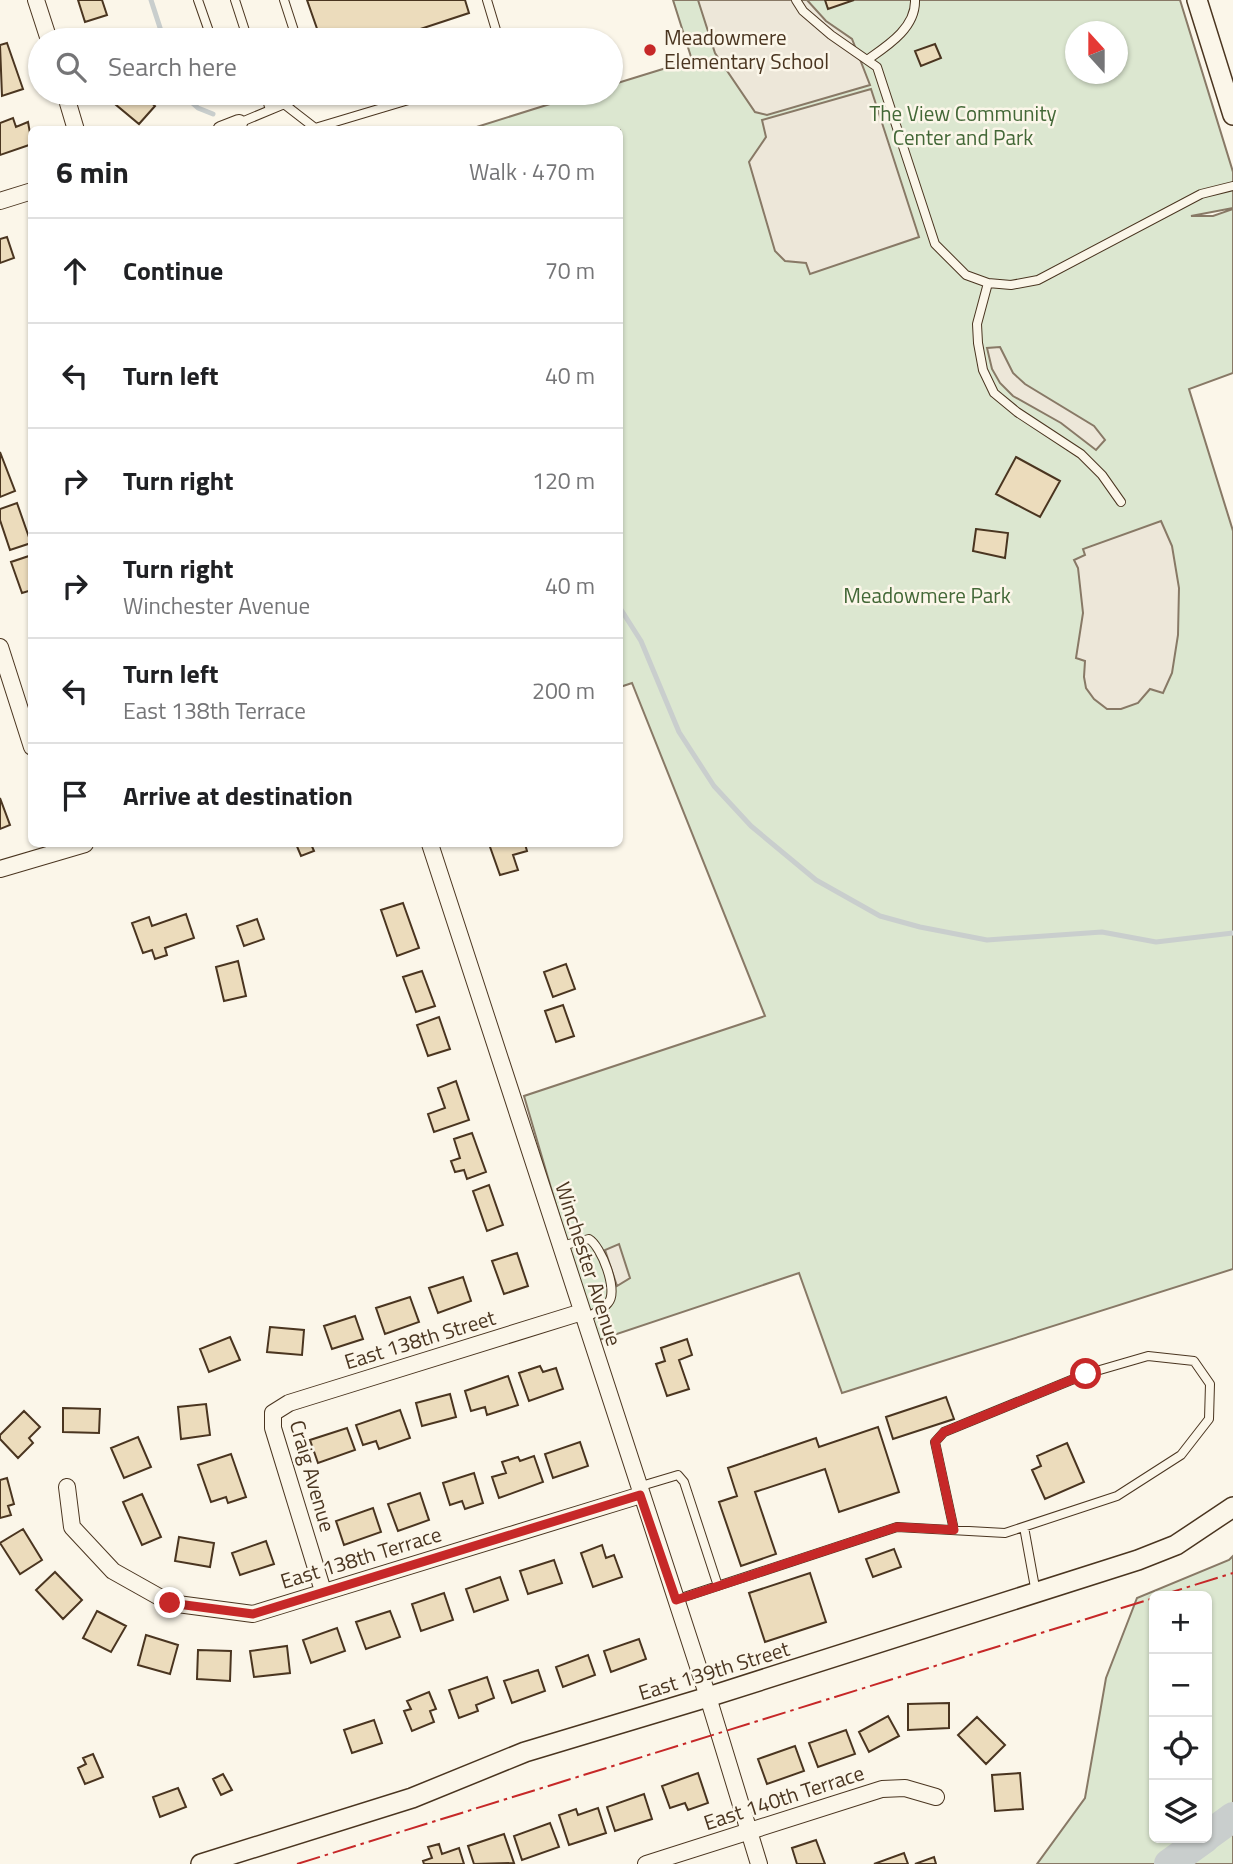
<!DOCTYPE html>
<html lang="en">
<head>
<meta charset="utf-8">
<style>
	body { margin:0; font-family:"Titillium Web",sans-serif; background:#f2f2f2; color:#202124 }
	.controls { position:absolute; right:21px; bottom:21px; display:grid; overflow:hidden; border-radius:10px; box-shadow:0 2px 5px #0004 }
	.controls button { width:63px; height:63px; display:grid; place-items:center; padding:0; border:0; border-bottom:2px solid #e0e0e0; background:#fff; color:#202124; font:35px sans-serif }
	.compass { position:absolute; left:1065px; top:21px; width:63px; height:63px; border-radius:50%; background:#fff; box-shadow:0 2px 5px #0004; rotate:339deg }
	.stop { position:absolute; width:21px; height:21px; margin:-16px; border:5px solid #c62828; border-radius:50%; background:#fff }
	.stop.end { background:#c62828; border-color:#fff; box-shadow:0 2px 7px #0008 }
	.list { margin:0; padding:0; list-style:none }
	h2 { display:flex; justify-content:space-between; align-items:center; height:91px; margin:0; padding:0 28px; font-size:30px }
	h2 small { font-size:23px; font-weight:400; color:#757577 }
	.list li { display:grid; grid-template-columns:46px 1fr auto; gap:21px; align-items:center; box-sizing:border-box; height:105px; padding:0 28px; border-top:2px solid #e0e0e0 }
	.list b { display:block; font-size:26px; white-space:nowrap }
	.list p { margin:0; font-size:23px; white-space:nowrap; color:#757577 }
	.list em { font-size:23px; font-style:normal; color:#757577 }
	.icon { flex:none; width:38px; height:38px; fill:none; stroke:currentColor; stroke-width:2; stroke-linecap:round; stroke-linejoin:round }
	.map { position:relative; flex:none; width:1233px; height:1864px; overflow:hidden }
	.search { position:absolute; background:#fff; box-shadow:0 2px 5px #0004; left:28px; top:28px; width:595px; height:77px; display:flex; align-items:center; gap:18px; box-sizing:border-box; padding:0 24px; border-radius:38px; color:#757577; font-size:26px }
	.panel { position:absolute; background:#fff; box-shadow:0 2px 5px #0004; left:28px; top:126px; width:595px; height:721px; border-radius:10px }
	.map>svg:first-child { display:block }
	.green { fill:#dce7d0; stroke:#887966; stroke-width:2; fill-rule:evenodd }
	.parking { fill:#ede7d9; stroke:#887966; stroke-width:2 }
	.lines { fill:none; stroke-linecap:round; stroke-linejoin:round }
	.stream { stroke:#c9cecd; stroke-width:5 }
	.river { stroke:#c9cecd; stroke-width:30 }
	.building { fill:#ecdcbc; stroke:#4a3520; stroke-width:2 }
	.service-casing { stroke:#4a3520; stroke-width:10 }
	.minor-casing { stroke:#4a3520; stroke-width:18 }
	.tertiary-casing { stroke:#4a3520; stroke-width:22 }
	.service { stroke:#fbf6e9; stroke-width:8 }
	.minor { stroke:#fbf6e9; stroke-width:16 }
	.tertiary { stroke:#fbf6e9; stroke-width:19 }
	.power { stroke:#c62828; stroke-width:2; stroke-dasharray:24 5 3.5 5; stroke-linecap:butt }
	.route { stroke:#c62828; stroke-width:9 }
	.poi-dot { fill:#c62828; stroke:#fbf6e9; stroke-width:2.5 }
	.labels { text-anchor:middle; stroke-width:5; stroke-linejoin:round; paint-order:stroke }
	.poi-label { font-size:21px; fill:#4a3520; stroke:#fbf6e9; text-anchor:start }
	.park-label { font-size:21px; fill:#436837; stroke:#fbf6e9 }
	.street-label { font-size:21px; fill:#4a3520; stroke:#fbf6e9 }
</style>
</head>
<body>
<div class="map">
<svg width="1233" height="1864" viewBox="0 0 1233 1864">
	<rect width="100%" height="100%" fill="#fbf6e9"/>
	<path class="green" d="M673 0H1180L1233 172V208L1191 216H1213L1233 209V373L1189 389 1233 531V1269L842 1393 799 1273 596 1341 524 1096 765 1016 632 683 620 687V130H467L585 93H611V85L692 60ZM1076 32H1118V74H1076Z
		M1233 1556V1864H1037L1085 1798 1106 1678 1137 1598 1229 1560ZM1207 1596V1838H1154V1596Z"/>
	<path class="parking" d="M698 0H807L826 21 852 39 870 85 767 115 755 112 715 53Z
		M871 89 919 237 810 274 806 263 785 261 775 251 749 162 766 137 762 120Z
		M1000 347 1013 373 1025 384 1094 426 1105 440 1096 450 1061 423 1013 396 1000 383 992 369 987 348Z
		M1161 521 1172 546 1179 588 1178 635 1172 673 1163 693 1150 689 1138 703 1121 709H1107L1094 699 1086 688 1084 677 1085 661 1076 658 1083 613 1078 568 1074 560 1085 555 1083 549Z
		M619 1244 630 1278 617 1286 605 1250Z"/>
	<g class="lines">
		<path class="stream" d="M151 0 164 40
			M181 93 198 108 213 114
			M620 608 641 641 679 732 714 786 751 826 816 880 880 916 920 927 987 940 1102 932 1156 942 1233 933"/>
		<path class="river" d="M1207 1836 1233 1817
			M1169 1864 1205 1838"/>
	</g>
	<path class="building" d="M78 0H102L107 15 85 22Z
		M307 0H465L469 13 387 40H321Z
		M825 0H854L828 9Z
		M112 32 114 40H91L90 39Z
		M7 43 23 89 2 96 0 45Z
		M935 44 941 58 921 66 915 51Z
		M114 93H139L155 106 139 124 109 99Z
		M13 118 16 127 28 122 32 144 0 155V123Z
		M7 237 14 258 0 263V239Z
		M0 452 15 491 0 497Z
		M1016 457 1060 481 1040 517 996 494Z
		M17 503 31 543 10 550 0 520V509Z
		M976 529 1008 533 1005 558 973 551Z
		M32 555V590L22 593 11 562Z
		M0 798 10 825 0 829Z
		M296 844H311L314 851 301 856Z
		M489 844H525L527 851 513 855 518 870 500 875Z
		M403 903 419 948 397 956 381 910Z
		M186 914 194 938 165 948 167 955 155 959 152 950 143 953 132 923 149 917 152 926Z
		M257 919 264 939 244 946 237 926Z
		M238 961 246 996 224 1001 216 967Z
		M566 964 575 989 553 997 544 972Z
		M422 971 435 1006 416 1012 403 977Z
		M563 1005 574 1036 556 1042 545 1011Z
		M439 1017 450 1049 428 1056 417 1025Z
		M456 1081 469 1120 434 1132 428 1114 445 1108 438 1088Z
		M472 1133 486 1172 467 1179 464 1170 455 1172 451 1161 460 1158 454 1139Z
		M489 1185 503 1225 487 1231 473 1191Z
		M517 1253 528 1286 504 1294 492 1261Z
		M463 1277 471 1301 438 1313 429 1288Z
		M410 1297 419 1322 385 1334 376 1308Z
		M355 1316 363 1339 332 1349 324 1326Z
		M270 1327 304 1330 302 1355 267 1352Z
		M230 1337 240 1360 209 1372 200 1349Z
		M687 1339 692 1355 679 1360 689 1389 667 1396 656 1364 665 1361 661 1348Z
		M540 1366 543 1372 556 1368 563 1389 529 1401 519 1373Z
		M508 1376 518 1405 487 1415 485 1407 471 1411 465 1391Z
		M450 1394 456 1417 422 1426 416 1403Z
		M946 1397 954 1419 893 1439 886 1417Z
		M206 1404 210 1435 181 1439 178 1407Z
		M63 1408 100 1409 99 1433 63 1432Z
		M400 1410 410 1438 379 1449 376 1441 363 1445 356 1425Z
		M24 1411 40 1427 29 1438 33 1443 18 1458 0 1439V1435Z
		M878 1427 899 1492 839 1512 825 1469 755 1492 776 1554 741 1566 719 1502 737 1496 728 1468 816 1438 819 1447Z
		M347 1428 355 1450 318 1463 310 1440Z
		M138 1437 151 1467 124 1478 111 1448Z
		M580 1442 588 1466 553 1478 545 1454Z
		M1067 1443 1084 1482 1045 1499 1032 1470 1041 1466 1037 1456Z
		M231 1454 246 1497 228 1503 226 1497 211 1502 198 1465Z
		M534 1456 543 1482 499 1498 492 1477 506 1473 502 1462 518 1457 520 1461Z
		M474 1473 483 1503 465 1509 462 1501 450 1505 443 1483Z
		M7 1478 14 1504 8 1506 11 1515 0 1518V1480Z
		M420 1493 429 1520 398 1531 388 1504Z
		M142 1494 161 1537 142 1545 123 1502Z
		M373 1508 381 1532 344 1545 336 1521Z
		M23 1529 42 1560 20 1574 0 1543Z
		M179 1537 214 1543 210 1567 175 1561Z
		M266 1541 274 1564 240 1575 232 1553Z
		M602 1545 606 1558 614 1555 622 1577 593 1587 581 1553Z
		M894 1549 901 1567 873 1577 866 1559Z
		M554 1560 562 1583 528 1594 520 1571Z
		M55 1572 82 1600 63 1619 36 1590Z
		M810 1573 826 1622 765 1642 749 1593Z
		M500 1577 508 1600 474 1612 466 1589Z
		M444 1593 453 1620 421 1631 412 1604Z
		M97 1611 126 1626 111 1652 83 1638Z
		M390 1611 400 1637 366 1649 356 1622Z
		M337 1628 345 1651 311 1663 303 1640Z
		M146 1635 178 1645 170 1674 138 1665Z
		M639 1639 646 1659 611 1672 604 1651Z
		M287 1646 290 1673 254 1677 250 1651Z
		M198 1650 231 1651 230 1681 197 1679Z
		M588 1655 595 1675 563 1687 556 1667Z
		M538 1670 545 1691 512 1703 504 1681Z
		M487 1677 494 1698 476 1705 478 1711 459 1718 449 1690Z
		M429 1692 436 1709 430 1711 434 1722 412 1731 404 1711 411 1709 407 1701Z
		M949 1703V1728L908 1730V1704Z
		M888 1716 899 1736 869 1752 859 1732Z
		M977 1717 1005 1745 986 1764 958 1735Z
		M374 1720 382 1743 352 1753 344 1730Z
		M846 1730 855 1754 818 1767 809 1743Z
		M795 1746 804 1771 767 1784 758 1759Z
		M93 1754 103 1777 85 1784 78 1768 86 1764 83 1758Z
		M698 1773 708 1803 688 1810 685 1803 670 1808 662 1786Z
		M1020 1773 1023 1809 995 1811 992 1775Z
		M223 1774 232 1790 221 1795 213 1779Z
		M178 1788 186 1807 160 1817 153 1797Z
		M644 1794 652 1819 615 1831 607 1807Z
		M598 1808 606 1833 569 1845 559 1815 576 1809 578 1815Z
		M550 1823 559 1847 522 1860 514 1836Z
		M504 1834 514 1863 474 1864 468 1846Z
		M816 1840 825 1864H797L792 1848Z
		M439 1844 442 1854 459 1848 464 1864H424L423 1861 432 1858 428 1847Z
		M904 1853 908 1864H874Z
		M934 1857 936 1864H915Z"/>
	<g class="lines">
		<g class="service-casing">
			<path id="service" d="M198 0 212 40
				M235 0 248 40
				M284 0 297 40
				M487 0 499 40
				M796 0 803 11 831 35 877 67 935 244 966 275 988 283 1011 285 1038 280 1201 194 1233 186
				M867 60C887 46 916 28 915 0
				M231 93H232
				M265 93 270 110
				M284 104 315 128 432 93
				M239 123 299 98V93
				M988 283 977 324 978 343 983 370 994 393 1017 412 1081 454 1102 475 1121 502
				M561 1246 589 1239C601 1246 619 1291 608 1303 603 1310 592 1314 585 1318
				M638 1487 678 1475 684 1482 718 1586
				M1024 1527 1036 1593
				M675 1600 897 1527 1005 1533 1117 1496 1181 1455 1209 1419 1210 1384 1194 1361 1148 1356 1086 1374 944 1432 935 1442 954 1530"/>
		</g>
		<g class="minor-casing">
			<path id="minor" d="M36 0 49 40
				M65 93 76 130
				M221 130 239 123
				M0 201 32 191
				M0 647 32 747
				M430 844 708 1697 759 1864
				M0 869 85 844
				M67 1487 72 1527 113 1571 170 1603 253 1614 641 1495
				M323 1591 273 1428V1413L289 1403 582 1312
				M646 1864 882 1789 905 1788 936 1797"/>
		</g>
		<g class="tertiary-casing">
			<path id="tertiary" d="M1197 0 1233 115
				M201 1864 412 1798 525 1752 708 1697 1138 1560 1176 1545 1233 1507"/>
		</g>
		<use href="#service" class="service"/>
		<use href="#minor" class="minor"/>
		<use href="#tertiary" class="tertiary"/>
		<path class="power" d="M1159 1596 1233 1573
			M297 1864 1154 1598"/>
	</g>
	<g class="lines">
		<path class="route" d="M170 1603 253 1614 640 1495 676 1600 897 1527 954 1530 935 1442 944 1432 1086 1374"/>
	</g>
	<circle class="poi-dot" cx="650" cy="50" r="7"/>
	<g class="labels">
		<g class="poi-label">
			<text x="664" y="45">Meadowmere<tspan x="664" dy="24">Elementary School</tspan></text>
		</g>
		<g class="park-label">
			<text x="963" y="121">The View Community<tspan x="963" dy="24">Center and Park</tspan></text>
			<text x="927" y="603">Meadowmere Park</text>
		</g>
		<g class="street-label">
			<text transform="translate(588 1264) rotate(72)" y="7">Winchester Avenue</text>
			<text transform="translate(420 1340) rotate(-17)" y="7">East 138th Street</text>
			<text transform="translate(312 1476) rotate(74)" y="7">Craig Avenue</text>
			<text transform="translate(361 1558) rotate(-17)" y="7">East 138th Terrace</text>
			<text transform="translate(714 1671) rotate(-17)" y="7">East 139th Street</text>
			<text transform="translate(784 1798) rotate(-18)" y="7">East 140th Terrace</text>
		</g>
	</g>
</svg>
<div class="controls">
<button>+</button>
<button>−</button>
<button><svg class="icon" aria-label="locate" viewBox="0 0 24 24"><circle cx="12" cy="12" r="6"/><path d="M12 2v4M12 18v4M2 12h4M18 12h4"/></svg></button>
<button><svg class="icon" aria-label="layers" viewBox="0 0 24 24"><path d="M12 4l9 5-9 5-9-5zM3 14l9 5 9-5"/></svg></button>
</div>
<svg class="compass" viewBox="-18 -18 36 36"><path d="M0-13l5 13h-10z" fill="#e53935"/><path d="M0 13l5-13h-10z" fill="#757577"/></svg>
<div class="stop" style="left:1086px;top:1374px"></div>
<div class="stop end" style="left:170px;top:1603px"></div>
<div class="search"><svg class="icon" aria-label="search" viewBox="0 0 24 24"><circle cx="10" cy="10" r="6"/><path d="M15 15l6 6"/></svg>Search here</div>
<section class="panel">
<h2>6 min<small>Walk · 470 m</small></h2>
<ul class="list">
<li><svg class="icon" aria-label="ahead" viewBox="0 0 24 24"><path d="M12 20V5M6 11l6-6 6 6"/></svg><div><b>Continue</b></div><em>70 m</em></li>
<li><svg class="icon" aria-label="left" viewBox="0 0 24 24"><path d="M17 20v-9H6M10 6l-5 5 5 5"/></svg><div><b>Turn left</b></div><em>40 m</em></li>
<li><svg class="icon" aria-label="right" viewBox="0 0 24 24"><path d="M7 20v-9h11M14 6l5 5-5 5"/></svg><div><b>Turn right</b></div><em>120 m</em></li>
<li><svg class="icon" aria-label="right" viewBox="0 0 24 24"><path d="M7 20v-9h11M14 6l5 5-5 5"/></svg><div><b>Turn right</b><p>Winchester Avenue</p></div><em>40 m</em></li>
<li><svg class="icon" aria-label="left" viewBox="0 0 24 24"><path d="M17 20v-9H6M10 6l-5 5 5 5"/></svg><div><b>Turn left</b><p>East 138th Terrace</p></div><em>200 m</em></li>
<li><svg class="icon" aria-label="arrive" viewBox="0 0 24 24"><path d="M6 21V4h12l-3 4 3 4H6"/></svg><div><b>Arrive at destination</b></div></li>
</ul>
</section>
</div>
</body>
</html>
